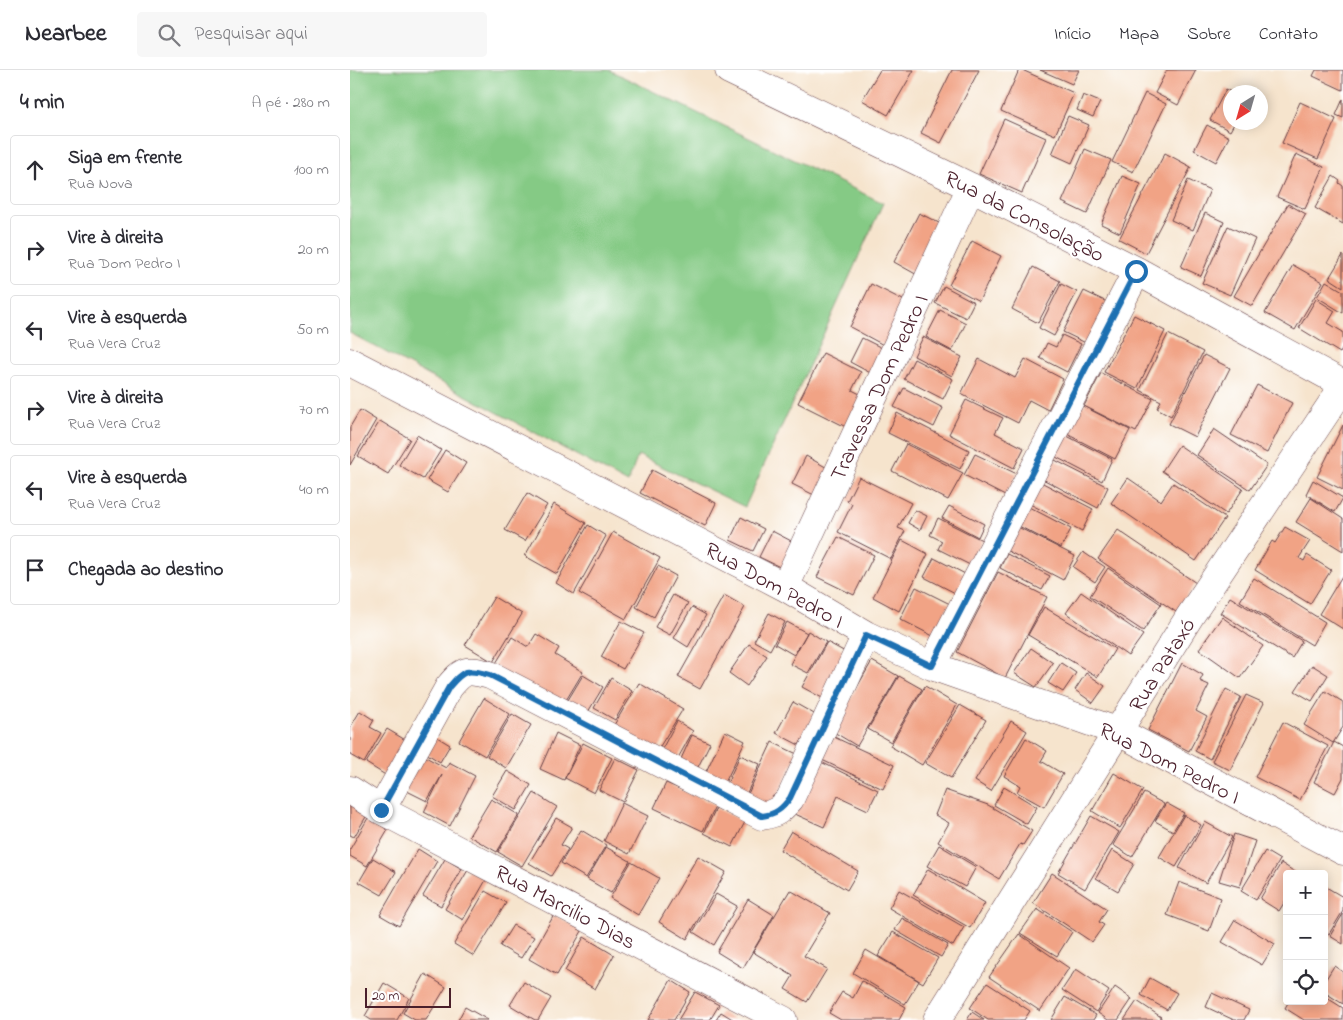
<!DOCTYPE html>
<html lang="pt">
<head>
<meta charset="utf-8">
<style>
	body { margin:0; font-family:"Indie Flower",sans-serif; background:#f7f7f7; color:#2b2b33 }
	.controls { position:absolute; right:15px; bottom:15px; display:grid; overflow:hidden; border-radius:5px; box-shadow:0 2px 12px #0003 }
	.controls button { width:45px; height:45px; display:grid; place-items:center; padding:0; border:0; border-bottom:1px solid #e1e1e2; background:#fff; color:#2b2b33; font:25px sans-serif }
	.compass { position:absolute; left:873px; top:15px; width:45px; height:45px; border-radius:50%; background:#fff; box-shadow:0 2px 12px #0003; rotate:217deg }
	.scale { position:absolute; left:15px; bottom:12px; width:86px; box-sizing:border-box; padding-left:5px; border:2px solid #4a1f2b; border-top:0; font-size:14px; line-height:18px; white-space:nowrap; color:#4a1f2b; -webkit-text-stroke:4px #fff; paint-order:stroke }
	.stop { position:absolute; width:15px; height:15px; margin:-11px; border:4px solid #1f6fb2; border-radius:50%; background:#fff }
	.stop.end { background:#1f6fb2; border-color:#fff; box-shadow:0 1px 5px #0008 }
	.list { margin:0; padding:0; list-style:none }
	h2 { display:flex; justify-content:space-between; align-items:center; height:65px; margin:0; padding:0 20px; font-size:21px }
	h2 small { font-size:16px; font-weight:400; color:#7c7c81 }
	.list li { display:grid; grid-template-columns:32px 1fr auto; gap:15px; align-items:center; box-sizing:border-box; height:70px; margin:0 10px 10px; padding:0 10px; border:1px solid #e1e1e2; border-radius:5px }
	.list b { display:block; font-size:19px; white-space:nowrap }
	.list p { margin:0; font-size:16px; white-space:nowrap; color:#7c7c81 }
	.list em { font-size:16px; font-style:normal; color:#7c7c81 }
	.icon { flex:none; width:28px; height:28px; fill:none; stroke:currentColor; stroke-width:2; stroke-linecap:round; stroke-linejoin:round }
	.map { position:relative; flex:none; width:993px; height:950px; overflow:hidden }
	header { display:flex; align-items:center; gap:30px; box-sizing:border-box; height:70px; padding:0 25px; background:#fff; border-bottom:1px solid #e1e1e2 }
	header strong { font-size:24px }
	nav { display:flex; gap:28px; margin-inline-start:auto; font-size:18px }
	.search { width:350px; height:45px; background:#f7f7f7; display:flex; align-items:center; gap:12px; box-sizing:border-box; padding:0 18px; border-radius:5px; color:#7c7c81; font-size:19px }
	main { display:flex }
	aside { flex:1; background:#fff }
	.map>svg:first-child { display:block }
	.green { fill:#85ca85; stroke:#687458 }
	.building { fill:#f1a385 }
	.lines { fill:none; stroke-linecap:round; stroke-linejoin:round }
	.minor-casing { stroke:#643d43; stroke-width:29 }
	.minor { stroke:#fff; stroke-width:28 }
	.route { stroke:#1f6fb2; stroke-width:6 }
	.labels { text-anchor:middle; stroke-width:4.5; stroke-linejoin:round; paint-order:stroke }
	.street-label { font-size:22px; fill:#4a1f2b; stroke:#fff }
</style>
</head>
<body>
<header>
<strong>Nearbee</strong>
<div class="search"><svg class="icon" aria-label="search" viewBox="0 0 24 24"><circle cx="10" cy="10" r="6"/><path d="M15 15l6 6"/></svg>Pesquisar aqui</div>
<nav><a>Início</a><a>Mapa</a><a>Sobre</a><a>Contato</a></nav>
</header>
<main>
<aside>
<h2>4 min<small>A pé · 280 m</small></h2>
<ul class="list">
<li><svg class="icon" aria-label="ahead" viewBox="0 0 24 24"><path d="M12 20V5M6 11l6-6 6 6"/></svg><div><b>Siga em frente</b><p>Rua Nova</p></div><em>100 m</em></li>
<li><svg class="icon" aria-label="right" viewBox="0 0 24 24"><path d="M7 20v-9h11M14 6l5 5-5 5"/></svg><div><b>Vire à direita</b><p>Rua Dom Pedro I</p></div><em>20 m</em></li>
<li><svg class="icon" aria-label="left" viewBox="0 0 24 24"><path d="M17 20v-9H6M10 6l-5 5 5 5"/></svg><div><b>Vire à esquerda</b><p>Rua Vera Cruz</p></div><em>50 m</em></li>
<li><svg class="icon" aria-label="right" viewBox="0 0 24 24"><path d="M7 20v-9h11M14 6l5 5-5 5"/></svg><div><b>Vire à direita</b><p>Rua Vera Cruz</p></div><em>70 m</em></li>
<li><svg class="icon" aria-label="left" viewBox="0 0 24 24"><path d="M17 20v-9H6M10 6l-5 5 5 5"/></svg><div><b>Vire à esquerda</b><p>Rua Vera Cruz</p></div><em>40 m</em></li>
<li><svg class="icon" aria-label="arrive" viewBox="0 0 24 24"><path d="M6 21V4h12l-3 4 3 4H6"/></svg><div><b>Chegada ao destino</b></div></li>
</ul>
</aside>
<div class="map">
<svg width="993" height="950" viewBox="0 0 993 950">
	<rect width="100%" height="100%" fill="#fff"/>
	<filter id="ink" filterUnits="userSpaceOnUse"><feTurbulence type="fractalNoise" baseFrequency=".02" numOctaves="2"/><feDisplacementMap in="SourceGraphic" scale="10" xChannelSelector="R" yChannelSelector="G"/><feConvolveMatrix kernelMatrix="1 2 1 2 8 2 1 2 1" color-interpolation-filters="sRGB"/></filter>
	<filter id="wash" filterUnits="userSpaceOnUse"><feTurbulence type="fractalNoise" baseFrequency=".0096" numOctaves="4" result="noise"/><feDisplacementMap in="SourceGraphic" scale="20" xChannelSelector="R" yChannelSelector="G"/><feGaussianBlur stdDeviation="1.12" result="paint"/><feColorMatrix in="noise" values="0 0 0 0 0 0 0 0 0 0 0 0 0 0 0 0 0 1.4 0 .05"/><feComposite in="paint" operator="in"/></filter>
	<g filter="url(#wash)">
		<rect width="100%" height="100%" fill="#f6e4cd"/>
		<path class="green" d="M0 0H259L533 133 395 437 288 385 278 413 0 263Z"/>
		<g id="blocks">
			<path class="building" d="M530 0H564L538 45 512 30Z
				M602 0H629L591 73 571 63Z
				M669 0H672L724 23 705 65 651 41Z
				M690 0H729L722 14Z
				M817 0H846L828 35 805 23Z
				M966 0H993V20L963 6Z
				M876 19 881 22V52H885L880 61 860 50Z
				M795 23 816 34 783 102 762 92Z
				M733 25 750 32 743 47 727 40Z
				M993 29V48L986 45Z
				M950 32 986 49 968 89 932 73Z
				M718 46 739 55 722 93 702 84Z
				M654 49 696 68 672 123 629 104Z
				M857 55 879 67 866 92 844 80Z
				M735 79 761 90 737 144 712 132Z
				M815 83 841 97 796 183 769 169Z
				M946 84 974 97 955 139 927 127Z
				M772 106 791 114 770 163 751 154Z
				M983 106 990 111 989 113 993 116V154L965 138Z
				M838 110 860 120 843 160 821 150Z
				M938 134 956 144 902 236 884 226Z
				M569 143 597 157 571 207 544 192Z
				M855 143 874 152 851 206 831 197Z
				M878 156 905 169 880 225 852 213Z
				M622 171 651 186 629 231 599 215Z
				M993 185V217L979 208Z
				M943 195 973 212 945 260 915 243Z
				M683 197 710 211 688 253 662 239Z
				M976 211 993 221V243L967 227Z
				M521 214 561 234 539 278 500 257Z
				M711 214 727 222 704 266 689 258Z
				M594 216 624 232 616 248 585 233Z
				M734 221 759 233 738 274 713 262Z
				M966 229 985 241 978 253 993 262V278L990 283 949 258Z
				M590 240 616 253 602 281 576 267Z
				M784 245 815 261 787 319 754 302Z
				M818 264 853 282 821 346 807 338 811 331 790 320Z
				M712 265 731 274 717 302 690 288 697 273 706 277Z
				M573 267 612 287 602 306 564 286Z
				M512 268 540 282 528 307 500 292Z
				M473 283 511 302 502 320 514 326 498 358 448 333Z
				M854 285 880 298 845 367 819 354Z
				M564 289 603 309 593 329 554 309Z
				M629 289 665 308 675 289 713 309 698 340 679 330 668 353 611 324Z
				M751 303 803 329 786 362 734 336Z
				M907 315 942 333 917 383 881 365Z
				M554 318 593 338 584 357 544 337Z
				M616 330 653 348 645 363 674 378 664 398 599 364Z
				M727 333 780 360 765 389 713 362Z
				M10 340 26 350 0 395V357Z
				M547 343 619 380 610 399 538 363Z
				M30 351 60 369 38 404 8 386Z
				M993 355V420L967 407Z
				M864 359 917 395 900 420 847 385Z
				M713 364 762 389 752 411 702 385Z
				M67 365 91 380 73 409 49 395Z
				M556 374 613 403 598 430 542 401Z
				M829 375 893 419 876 444 812 401Z
				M95 380 116 393 98 422 77 410Z
				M625 384 667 404 655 426 614 405Z
				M693 384 758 417 748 438 683 404Z
				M456 386 481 400 468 427 442 414Z
				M302 400 366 433 355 456 290 423Z
				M509 407 561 433 548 458 555 461 541 489 488 462 502 434 497 431Z
				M778 408 811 431 823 413 875 448 846 491 761 433Z
				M687 410 743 439 732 461 676 432Z
				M963 410 993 428 985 442 956 424Z
				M177 423 197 435 175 471 155 460Z
				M961 428 993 449V481L946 452Z
				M204 434 236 453 207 504 175 486Z
				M675 435 721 459 711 478 665 454Z
				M599 436 634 454 628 467 592 448Z
				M565 440 577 446 570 460 558 453Z
				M391 447 414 459 403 481 380 470Z
				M588 448 632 470 620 495 588 479 592 471 580 465Z
				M238 455 256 466 224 524 206 513Z
				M664 455 725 486 713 510 652 478Z
				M935 457 960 471 949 488 954 491 957 485 981 500 960 534 905 500 922 471 925 473Z
				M768 460 846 513 826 542 748 489Z
				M422 461 447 474 434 499 409 487Z
				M263 462 310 488 276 549 229 523Z
				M488 467 524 485 504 525 467 507Z
				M552 470 578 484 549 541 523 527Z
				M733 482 755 497 745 512 723 497Z
				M657 484 700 506 692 520 650 498Z
				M584 488 623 508 613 527 574 507Z
				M308 496 326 506 304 547 286 537Z
				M758 498 811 534 793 561 740 526Z
				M648 502 697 527 655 608 607 582Z
				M992 506 993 507V559L969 544Z
				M904 508 975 552 962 575 890 531Z
				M566 517 600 534 583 566 550 549Z
				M731 522 793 565 778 586 716 543Z
				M323 525 338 533 320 565 305 557Z
				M374 525 395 537 350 619 328 607Z
				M144 527 172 544 143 592 115 575Z
				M880 527 952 571 942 588 870 543Z
				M342 537 356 545 338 577 324 568Z
				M694 537 765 579 748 607 678 565Z
				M419 543 435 552 420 580 404 571Z
				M872 547 913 576 890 608 849 579Z
				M271 551 294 563 273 599 251 587Z
				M437 552 457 563 444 585 425 574Z
				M458 561 476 572 458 603 440 594Z
				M186 564 209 578 205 585 233 602 212 637 143 598 162 567 178 577Z
				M477 572 499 584 474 629 452 617Z
				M399 574 417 586 397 616 379 603Z
				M681 578 703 593 686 617 664 603Z
				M522 591 548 606 507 676 482 661Z
				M711 593 726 603 713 622 698 613Z
				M832 593 853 605 850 611 859 615 846 641 857 647 839 681 798 660Z
				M962 595 978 605 962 631 945 621Z
				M736 603 755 616 743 633 725 620Z
				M233 605 253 617 238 642 218 630Z
				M549 606 572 619 541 672 518 659Z
				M261 608 282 621 265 650 244 638Z
				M289 613 333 639 307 681 264 655Z
				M575 616 607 635 572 695 540 676Z
				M876 619 891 627 860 689 845 681Z
				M975 621 993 632V657L983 673 954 655Z
				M896 625 914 633 880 700 862 691Z
				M134 628 160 644 135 686 109 671Z
				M443 632 466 645 449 675 426 663Z
				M610 635 636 650 601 708 575 693Z
				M10 641 24 650 20 657 31 663 14 693 0 685V658Z
				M162 644 181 655 156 698 137 686Z
				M327 651 343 661 328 688 312 679Z
				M661 651 677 661 641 721 625 711Z
				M933 652 978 676 950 730 905 707Z
				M37 659 57 671 37 706 16 693Z
				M375 661 395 671 374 715 354 706Z
				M206 663 230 675 214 710 190 699Z
				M82 664 100 675 90 692 71 680Z
				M342 665 360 673 347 699 330 691Z
				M484 667 544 695 533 719 472 690Z
				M676 668 697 681 691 691 713 704 694 737 667 722 670 716 654 706Z
				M422 672 447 684 422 737 397 726Z
				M984 672 993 677V708L985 723 964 712Z
				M233 673 262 688 244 723 215 708Z
				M70 684 96 698 99 692 125 706 100 756 74 742 92 705 77 731 51 718Z
				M390 685 410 694 396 725 376 716Z
				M265 688 289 700 273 732 249 720Z
				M469 691 528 720 518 740 488 726 474 757 445 744Z
				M157 701 181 715 166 740 142 726Z
				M764 703 793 720 770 758 742 741Z
				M316 713 366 735 353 761 304 738Z
				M654 717 687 737 677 754 644 735Z
				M595 720 638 735 682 761 673 775 670 774 649 809 588 772 599 753 585 745Z
				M184 723 207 737 172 796 148 782Z
				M794 723 814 734 782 787 763 775Z
				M0 729 20 740 4 767 0 765Z
				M141 729 169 745 147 782 119 766Z
				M272 733 298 746 279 784 254 771Z
				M816 733 834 743 823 761 805 751Z
				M366 738 395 752 382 777 354 763Z
				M834 745 851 755 826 797 809 787Z
				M741 746 769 762 735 819 708 803Z
				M18 748 38 760 17 796 0 786V779Z
				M206 748 222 757 211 775 218 779 201 806 179 793Z
				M855 752 882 767 856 813 829 798Z
				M231 760 256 775 236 808 211 793Z
				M441 761 508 801 497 820 430 780Z
				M884 764 905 771 890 817 869 811Z
				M589 775 626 797 615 817 577 796Z
				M256 777 280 791 261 823 237 809Z
				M68 779 87 791 49 856 30 845Z
				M762 780 784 794 768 821 746 808Z
				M915 781 930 790 906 830 891 821Z
				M348 786 376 802 337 869 309 852Z
				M23 788 46 802 32 825 9 812Z
				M95 789 112 799 91 836 73 826Z
				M281 792 309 808 288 845 260 828Z
				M931 793 948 804H937V828L929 841 910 829Z
				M578 799 635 833 620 858 563 825Z
				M118 800 136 810 113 850 95 839Z
				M702 803 757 839 749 852 754 855 742 872 683 833Z
				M829 812 871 828 859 861 817 845Z
				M976 817 993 827V841L979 864 974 861V820Z
				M440 820 480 843 454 886 477 899 457 932 435 919 443 906 403 882Z
				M549 820 614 857 603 876 539 838Z
				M135 821 156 833 124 886 104 874Z
				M366 824 387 836 364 875 343 862Z
				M398 829 424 845 393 898 367 882Z
				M687 839 722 862 707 886 670 863Z
				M993 844V874L980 866Z
				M204 845 232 861 207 905 179 889Z
				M552 848 598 875 591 887 545 860Z
				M885 850 925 874 912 895 872 872Z
				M163 855 184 867 171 888 150 876Z
				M543 862 588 888 573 913 528 886Z
				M669 864 719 898 690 941 639 907Z
				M234 867 264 885 245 919 215 901Z
				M516 880 569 911 555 934 503 903Z
				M984 896 993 902V934L974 922V912Z
				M726 899 759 921 746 942 712 920Z
				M75 904 96 917 76 950H65L53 943Z
				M800 908 827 923 817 940 791 925Z
				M321 910 340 922 324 950H298Z
				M512 911 556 937 549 950H491L479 943 492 922 503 928Z
				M174 912 201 928 188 950H185L160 935Z
				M34 913 59 928 47 950H21L15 946Z
				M637 913 680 941 674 950H638L620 938Z
				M765 917 782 929 768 950H758L748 943Z
				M345 922 369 935 360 950H328Z
				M862 923 899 940 894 950H884L856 937Z
				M974 926 993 938V950H954L935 938 939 931H974Z
				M715 927 746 945 743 950H701Z
				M787 931 811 947 810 950H774Z
				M115 937 138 950H108Z
				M371 942 384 950H366Z
				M622 942 634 950H617Z"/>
		</g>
	</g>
	<g filter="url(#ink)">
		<use href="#blocks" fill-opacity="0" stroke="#643d43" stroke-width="1"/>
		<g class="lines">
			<g class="minor-casing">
				<path id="minor" d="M379 0 621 117 787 201 993 314
					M0 292 435 517 516 565 582 596 769 662 993 781
					M435 517 621 117
					M582 596 787 201
					M0 720 31 740 433 950
					M31 740 99 617C114 599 117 599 140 605L412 746C426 744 431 739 440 729L516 565
					M587 950 840 546 993 317"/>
			</g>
			<use href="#minor" class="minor"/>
		</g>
	</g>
	<g class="lines" filter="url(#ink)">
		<path class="route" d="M31 740 99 617C114 599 117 599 140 605L412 746C426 744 432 739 440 728L516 565 582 596 786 201"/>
	</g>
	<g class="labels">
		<g class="street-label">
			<text transform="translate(675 145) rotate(27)" y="8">Rua da Consolação</text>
			<text transform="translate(528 317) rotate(-65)" y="8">Travessa Dom Pedro I</text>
			<text transform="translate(425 514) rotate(29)" y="8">Rua Dom Pedro I</text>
			<text transform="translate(811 594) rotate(-58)" y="8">Rua Pataxó</text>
			<text transform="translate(820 692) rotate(27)" y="8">Rua Dom Pedro I</text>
			<text transform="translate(216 836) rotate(28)" y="8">Rua Marcilio Dias</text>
		</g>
	</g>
</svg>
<div class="controls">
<button>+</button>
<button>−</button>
<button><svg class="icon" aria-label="locate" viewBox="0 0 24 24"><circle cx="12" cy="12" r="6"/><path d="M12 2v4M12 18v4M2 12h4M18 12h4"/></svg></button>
</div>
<svg class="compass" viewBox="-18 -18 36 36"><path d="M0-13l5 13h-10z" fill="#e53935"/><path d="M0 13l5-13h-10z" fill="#7c7c81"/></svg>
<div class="scale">20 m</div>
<div class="stop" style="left:786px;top:201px"></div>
<div class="stop end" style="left:31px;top:740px"></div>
</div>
</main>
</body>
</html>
